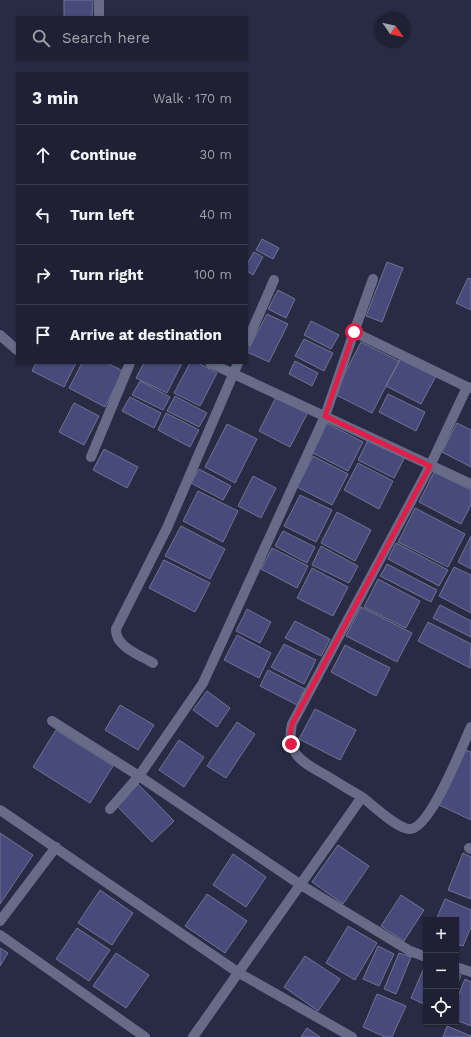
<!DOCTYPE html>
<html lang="en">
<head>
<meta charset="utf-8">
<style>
	body { margin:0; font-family:"Work Sans",sans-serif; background:#27283b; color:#f1f3f6 }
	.controls { position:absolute; right:12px; bottom:12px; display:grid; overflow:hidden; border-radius:0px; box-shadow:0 1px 3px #0004 }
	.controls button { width:36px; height:36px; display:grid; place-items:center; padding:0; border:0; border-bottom:1px solid #3c3e4e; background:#1f2033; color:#f1f3f6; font:20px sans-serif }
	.compass { position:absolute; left:375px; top:12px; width:36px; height:36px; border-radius:50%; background:#1f2033; box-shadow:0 1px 3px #0004; rotate:124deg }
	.stop { position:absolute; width:12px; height:12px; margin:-9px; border:3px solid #e11d48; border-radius:50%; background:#fff }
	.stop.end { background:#e11d48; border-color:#fff; box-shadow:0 1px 4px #0008 }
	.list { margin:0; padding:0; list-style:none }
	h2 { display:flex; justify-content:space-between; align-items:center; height:52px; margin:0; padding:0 16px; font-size:17px }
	h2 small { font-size:13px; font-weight:400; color:#a1a3ac }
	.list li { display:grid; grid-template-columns:26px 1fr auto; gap:12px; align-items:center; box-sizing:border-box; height:60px; padding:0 16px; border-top:1px solid #3c3e4e }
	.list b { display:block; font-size:15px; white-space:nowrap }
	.list em { font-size:13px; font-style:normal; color:#a1a3ac }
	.icon { flex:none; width:22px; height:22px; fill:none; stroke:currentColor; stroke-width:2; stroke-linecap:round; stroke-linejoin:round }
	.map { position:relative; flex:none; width:471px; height:1037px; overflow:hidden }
	.search { position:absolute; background:#1f2033; box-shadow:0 1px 3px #0004; left:16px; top:16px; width:232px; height:44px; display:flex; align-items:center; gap:10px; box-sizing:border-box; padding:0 14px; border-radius:0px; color:#a1a3ac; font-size:15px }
	.panel { position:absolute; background:#1f2033; box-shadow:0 1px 3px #0004; left:16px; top:72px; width:232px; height:292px; border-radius:0px }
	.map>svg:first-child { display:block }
	.building { fill:#484a7b; stroke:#707390 }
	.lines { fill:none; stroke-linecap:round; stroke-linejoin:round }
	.minor { stroke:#686b88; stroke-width:10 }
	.route { stroke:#e11d48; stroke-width:5 }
</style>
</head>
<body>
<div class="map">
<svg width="471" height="1037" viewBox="0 0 471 1037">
	<rect width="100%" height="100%" fill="#292b44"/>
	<path class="building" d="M64 0H93L92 17H64Z
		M262 239 279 248 273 259 256 250Z
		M254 252 263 257 253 275 247 271V264Z
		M387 262 403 268 382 322 366 316Z
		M468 278 471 279V310L456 303Z
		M278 290 295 299 286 318 268 309Z
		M267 314 288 324 269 362 247 352Z
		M311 321 339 335 331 349 304 335Z
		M304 339 333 353 324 371 295 356Z
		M361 342 399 361 372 413 334 394Z
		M401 358 436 376 421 404 386 386Z
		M295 361 318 373 312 386 289 374Z
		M36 363H76L64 387 32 371Z
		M82 363H107L123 371 105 407 69 388Z
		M144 363H182L167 393 136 378Z
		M190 363H198L217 373 200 406 174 393Z
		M140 381 170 397 163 410 132 395Z
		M388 394 425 412 416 431 379 412Z
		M175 396 207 413 199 427 167 411Z
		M130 397 161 413 154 428 122 411Z
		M276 397 308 412 290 447 259 431Z
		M74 403 99 416 84 445 59 432Z
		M166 413 199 430 190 447 158 430Z
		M326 423 363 442 348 471 311 452Z
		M457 423 471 430V467L442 452Z
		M227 424 257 439 235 483 205 467Z
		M369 438 405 457 394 478 358 460Z
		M104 449 138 467 127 488 93 470Z
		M313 456 348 474 332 505 297 487Z
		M358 463 393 481 379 509 344 490Z
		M199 469 231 486 223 500 191 483Z
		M434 472 471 490V505L461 524 419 502Z
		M253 476 276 488 261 518 238 506Z
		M198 491 238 511 223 542 183 521Z
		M300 495 332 510 316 542 284 526Z
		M415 508 465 534 448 567 398 542Z
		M337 512 371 530 355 561 321 543Z
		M181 526 225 549 210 579 165 556Z
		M283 531 315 547 307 563 275 546Z
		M471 536V569L458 562Z
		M396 543 448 570 439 586 388 559Z
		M321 546 358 566 349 583 312 565Z
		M272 548 308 566 297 588 261 569Z
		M164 560 210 583 195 612 149 588Z
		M387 564 437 590 431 602 380 576Z
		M454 567 471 575V613L439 596Z
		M312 568 348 587 333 616 297 598Z
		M378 579 420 601 406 628 364 607Z
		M440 605 471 621V637L433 618Z
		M361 607 412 633 397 662 346 636Z
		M247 609 271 622 260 643 236 631Z
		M295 621 330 639 321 656 285 638Z
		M428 622 471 644 470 668 418 641Z
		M237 635 271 653 259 678 224 660Z
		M284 644 316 660 304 684 271 667Z
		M345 645 390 668 376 696 331 672Z
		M268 670 305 689 297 705 260 686Z
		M207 691 230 708 217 727 193 710Z
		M120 705 154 725 138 750 105 730Z
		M315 709 356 730 340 760 299 739Z
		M237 722 255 734 226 778 207 766Z
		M56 730 113 766 90 803 33 767Z
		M179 740 204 757 184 787 159 770Z
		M465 750 471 752V820L439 805Z
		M138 784 174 821 152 842 116 805Z
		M0 833 33 855 0 904Z
		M338 845 369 866 343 904 312 882Z
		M463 853 471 857V899L448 890Z
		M233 854 266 877 246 907 213 885Z
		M100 890 133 913 112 945 78 923Z
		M207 894 247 921 225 953 185 926Z
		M401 895 424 910 404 941 381 926Z
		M445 899 471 910V927L463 946 456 944V920H436Z
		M348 926 377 943 355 980 326 963Z
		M77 928 110 950 89 981 56 959Z
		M378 946 394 954 379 986 363 979Z
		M0 948 8 953 0 966Z
		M116 953 149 975 126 1008 93 986Z
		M399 953 411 957 396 994 384 989Z
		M305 956 340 979 318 1011 284 987Z
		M426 963V1005L411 998Z
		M456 973 461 975 456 988Z
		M465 979 471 982V1026L456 1020V1001Z
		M377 994 406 1006 392 1037H385L363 1027Z
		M447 1026 471 1036V1037H443Z
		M307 1028 320 1037H301Z"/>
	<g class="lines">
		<path class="minor" d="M99 0V17
			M354 332 373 279
			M0 335 17 350
			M247 342 274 280
			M210 363 471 484
			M91 457 130 363
			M153 663C140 655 115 647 116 629L167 528 238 363
			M52 721 139 776 301 885 410 951 426 957
			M362 797C373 805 397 829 410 829 431 828 462 746 471 727
			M110 809 139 776 203 683 325 416 354 332 467 387
			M0 810 239 973 352 1037
			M469 848 471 849
			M0 921 56 847
			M0 935 145 1037
			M456 967 471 972
			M193 1037 362 797C350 790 338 783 327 776 304 763 285 755 292 724L430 466 467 387 471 388"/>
	</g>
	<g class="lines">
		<path class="route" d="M291 744 290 734 292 724 430 466 325 416 354 332"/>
	</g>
</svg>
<div class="controls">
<button>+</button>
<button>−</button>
<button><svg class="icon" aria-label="locate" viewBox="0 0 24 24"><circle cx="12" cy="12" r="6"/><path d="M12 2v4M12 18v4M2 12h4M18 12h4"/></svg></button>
</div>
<svg class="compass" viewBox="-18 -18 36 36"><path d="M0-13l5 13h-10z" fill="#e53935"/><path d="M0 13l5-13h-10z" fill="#a1a3ac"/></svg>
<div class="stop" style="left:354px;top:332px"></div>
<div class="stop end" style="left:291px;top:744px"></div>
<div class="search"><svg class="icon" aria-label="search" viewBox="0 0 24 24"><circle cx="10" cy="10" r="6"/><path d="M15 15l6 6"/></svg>Search here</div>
<section class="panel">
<h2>3 min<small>Walk · 170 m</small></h2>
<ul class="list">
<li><svg class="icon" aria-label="ahead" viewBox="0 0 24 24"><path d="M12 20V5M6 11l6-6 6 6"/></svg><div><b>Continue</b></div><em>30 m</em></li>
<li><svg class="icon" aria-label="left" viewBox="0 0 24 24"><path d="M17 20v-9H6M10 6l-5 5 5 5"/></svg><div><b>Turn left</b></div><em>40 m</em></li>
<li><svg class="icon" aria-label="right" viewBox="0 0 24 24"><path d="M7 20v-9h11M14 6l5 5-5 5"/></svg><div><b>Turn right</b></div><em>100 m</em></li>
<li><svg class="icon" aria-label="arrive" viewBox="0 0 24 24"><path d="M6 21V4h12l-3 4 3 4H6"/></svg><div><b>Arrive at destination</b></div></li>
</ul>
</section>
</div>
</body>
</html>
